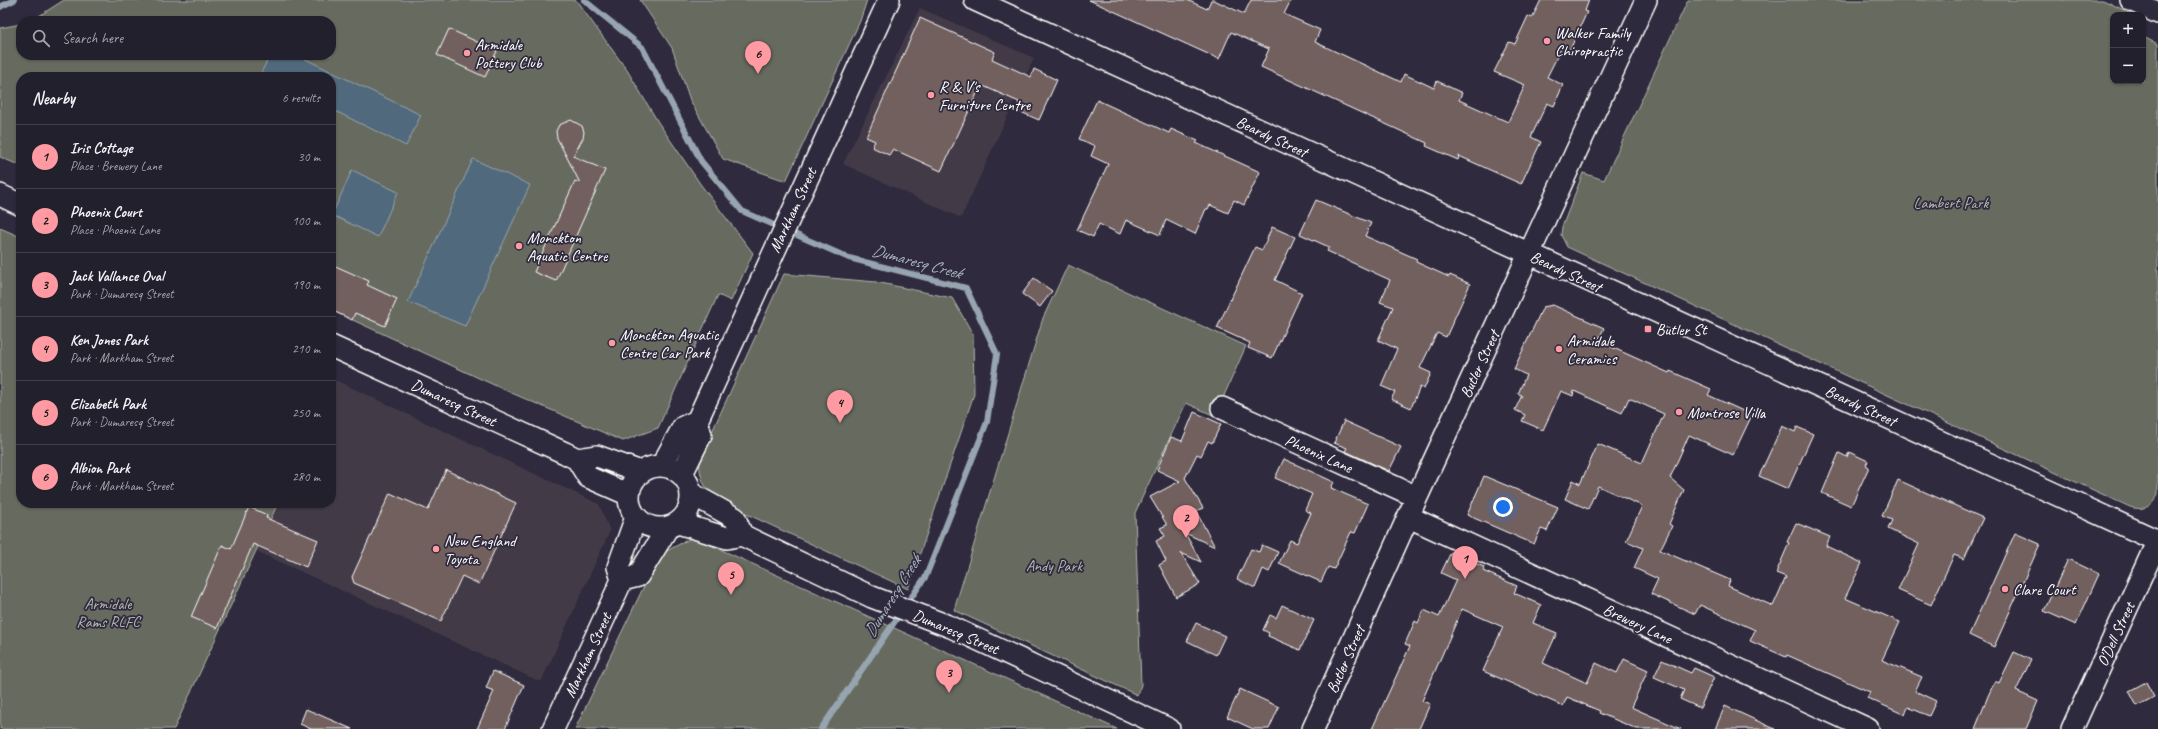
<!DOCTYPE html>
<html lang="en">
<head>
<meta charset="utf-8">
<style>
	body { margin:0; font-family:Caveat,sans-serif; background:#2b2836; color:#f1f3f6 }
	.controls { position:absolute; right:12px; top:12px; display:grid; overflow:hidden; border-radius:8px; box-shadow:0 1px 3px #0004 }
	.controls button { width:36px; height:36px; display:grid; place-items:center; padding:0; border:0; border-bottom:1px solid #403e4a; background:#23202e; color:#f1f3f6; font:20px sans-serif }
	.you { position:absolute; left:1503px; top:507px; width:14px; height:14px; margin:-10px; border:3px solid #fff; border-radius:50%; background:#1a73e8; box-shadow:0 0 0 6px #1a73e833 }
	.badge { display:grid; place-items:center; width:26px; height:26px; border-radius:50%; background:#ff9aa2; color:#111; font-size:13px; font-weight:700 }
	.pin { position:absolute; translate:-50% -33px; filter:drop-shadow(0 1px 2px #0008) }
	.pin::after { content:''; position:absolute; top:21px; width:14px; height:12px; background:inherit; clip-path:polygon(0 0,100% 0,50% 100%) }
	.list { margin:0; padding:0; list-style:none }
	h2 { display:flex; justify-content:space-between; align-items:center; height:52px; margin:0; padding:0 16px; font-size:17px }
	h2 small { font-size:13px; font-weight:400; color:#a3a3aa }
	.list li { display:grid; grid-template-columns:26px 1fr auto; gap:12px; align-items:center; box-sizing:border-box; height:64px; padding:0 16px; border-top:1px solid #403e4a }
	.list b { display:block; font-size:15px; white-space:nowrap }
	.list p { margin:0; font-size:13px; white-space:nowrap; color:#a3a3aa }
	.list em { font-size:13px; font-style:normal; color:#a3a3aa }
	.icon { flex:none; width:22px; height:22px; fill:none; stroke:currentColor; stroke-width:2; stroke-linecap:round; stroke-linejoin:round }
	.map { position:relative; flex:none; width:2158px; height:729px; overflow:hidden }
	.search { position:absolute; background:#23202e; box-shadow:0 1px 3px #0004; left:16px; top:16px; width:320px; height:44px; display:flex; align-items:center; gap:10px; box-sizing:border-box; padding:0 14px; border-radius:16px; color:#a3a3aa; font-size:15px }
	.panel { position:absolute; background:#23202e; box-shadow:0 1px 3px #0004; left:16px; top:72px; width:320px; height:436px; border-radius:16px }
	.map>svg:first-child { display:block }
	.built { fill:#433a47 }
	.green { fill:#666b5e; stroke:#b2b5ae }
	.water { fill:#51697b; stroke:#97a5b0 }
	.lines { fill:none; stroke-linecap:round; stroke-linejoin:round }
	.stream { stroke:#97a5b0; stroke-width:6 }
	.building { fill:#72615f; stroke:#fff }
	.minor-casing { stroke:#fff; stroke-width:24 }
	.minor { stroke:#2f2a3d; stroke-width:21 }
	.poi-dot { fill:#ff9aa2; stroke:#2f2a3d; stroke-width:1.5 }
	.labels { text-anchor:middle; stroke-width:3.5; stroke-linejoin:round; paint-order:stroke }
	.poi-label { font-size:16px; fill:#fff; stroke:#2f2a3d; text-anchor:start }
	.street-label { font-size:16px; fill:#fff; stroke:#2f2a3d }
	.park-label { font-size:16px; fill:#b2b5ae; stroke:#2f2a3d }
	.water-label { font-size:17px; font-style:italic; fill:#a8b4bd; stroke:#2f2a3d }
</style>
</head>
<body>
<div class="map">
<svg width="2158" height="729" viewBox="0 0 2158 729">
	<rect width="100%" height="100%" fill="#2f2a3d"/>
	<filter id="ink" filterUnits="userSpaceOnUse"><feTurbulence type="fractalNoise" baseFrequency=".025" numOctaves="2"/><feDisplacementMap in="SourceGraphic" scale="8" xChannelSelector="R" yChannelSelector="G"/><feConvolveMatrix kernelMatrix="1 2 1 2 8 2 1 2 1" color-interpolation-filters="sRGB"/></filter>
	<g filter="url(#ink)">
		<path class="built" d="M920 8 1034 58 961 218 843 164Z
			M335 380 599 504 610 531 541 682 256 551 278 503H331V389Z"/>
		<path class="green" d="M64 0H576L627 70 658 122 701 185 753 253 731 301 718 295 658 428 623 441 507 391 331 310V77H21V166L0 157V28L21 24V55H331V21H31Z
			M640 0H867L860 21 786 181 723 159 690 100 672 48Z
			M1688 0H2103L2128 12V15H2113V81H2143V37L2158 44V494C2152 507 2144 511 2130 507L1567 247 1561 235 1562 227 1583 173 1604 180Z
			M0 228 21 237V503H278L174 729H0Z
			M1068 265 1246 346 1215 416 1186 403 1135 513 1141 685 1137 695 954 610 1043 318Z
			M784 274 876 282 952 298 973 334 974 394 908 589 721 502C705 491 698 477 700 458Z
			M693 537 1117 729H575L659 555Z"/>
		<path class="water" d="M270 55H297L421 115 406 146 331 109V77H265L260 75Z
			M473 159 530 185 465 326 408 302Z
			M352 170 398 192 378 237 332 215Z"/>
		<g class="lines">
			<path class="stream" d="M584 0 642 47 701 161 742 211 849 258 966 288 997 354 987 422 926 576 821 729
				M0 7 14 0"/>
		</g>
		<path class="building" d="M1089 0H1187L1207 9 1211 0H1214L1244 14 1251 0H1291L1284 14 1320 30 1315 42 1401 82 1404 74 1434 88 1437 81 1462 93 1459 100 1508 122 1525 85 1494 72 1509 42 1515 44 1528 16 1532 18 1541 0H1589L1585 11 1587 12 1569 52 1561 49 1547 77 1563 85 1554 106 1547 103 1531 137 1541 142 1521 184 1459 156 1458 160 1426 146 1427 143 1261 67 1269 49 1231 32 1219 59Z
			M920 18 995 52 992 59 1031 77 1034 69 1057 80 1039 120 1016 110 1019 102 981 85 941 171 893 149 889 155 872 147 875 141 866 137Z
			M449 29 497 51 485 77 437 55Z
			M1097 100 1169 133 1171 129 1198 141 1196 143 1260 172 1244 205 1234 200 1228 213 1210 205 1208 209H1206L1195 234 1166 220 1160 235 1126 220 1120 234 1099 224 1093 237 1077 230 1108 164 1091 156 1095 146 1079 139Z
			M571 120 582 126 584 132 583 138 573 156 605 170 556 281 534 272 575 181 580 183 557 138 556 131 559 125Z
			M1316 200 1371 223 1365 236 1417 259 1416 262 1449 277 1450 275 1470 284 1446 337 1437 333 1420 368 1431 373 1424 389 1420 387 1411 408 1391 399 1395 392 1381 386 1397 349 1378 340 1393 307 1380 302 1390 280 1327 251 1329 247 1300 234Z
			M1272 227 1295 237 1275 280 1302 293 1272 358 1248 348 1250 343 1217 328 1255 247 1262 250Z
			M331 264 369 281 367 285 397 299 385 326 355 313 352 320 331 310Z
			M1034 278 1052 291 1040 307 1022 294Z
			M1553 305 1604 328 1598 341 1669 373 1670 371 1711 389 1708 395 1752 415 1733 455 1689 435 1670 478 1684 490 1669 524 1672 526 1660 550 1730 580 1728 586 1773 606 1786 577 1776 573 1789 543 1787 542 1796 523 1830 537 1826 546 1862 563 1845 598 1900 622 1882 660 1922 677 1915 691 1936 701 1929 716 1908 707 1905 715 1867 698 1870 692 1787 655 1786 657 1750 641 1755 630 1700 605 1695 614 1651 594 1658 579 1634 568 1643 548 1626 541 1642 506 1598 486 1588 509 1565 499 1573 480 1580 484 1598 444 1642 463 1664 414 1629 398 1622 413 1574 391 1573 396 1561 391 1543 430 1522 421 1525 415 1515 410 1522 395 1518 394 1526 375 1514 369 1543 307Z
			M1194 412 1221 424 1212 443 1208 441 1201 456 1197 454 1185 478 1203 508 1196 511 1215 547 1185 533 1201 562 1181 553 1200 584 1176 597 1159 565 1166 561 1156 541 1165 536 1160 528 1167 525 1150 497 1180 481 1157 470 1171 437 1182 441Z
			M1344 421 1401 447 1389 471 1345 451 1347 448 1334 443Z
			M1782 426 1795 432 1797 427 1813 434 1788 489 1759 476Z
			M1849 452 1868 461 1866 465 1869 467 1851 506 1822 493 1839 453 1847 457Z
			M1284 459 1334 482 1331 488 1368 504 1355 533 1351 532 1334 569 1328 567 1321 582 1279 563 1290 540 1297 543 1311 513 1305 510 1312 494 1275 478Z
			M446 470 516 503 479 584 462 576 441 621 354 583 352 577 390 493 428 510Z
			M1484 476 1558 507 1547 531 1541 529 1534 544 1467 515Z
			M1898 480 1983 518 1964 559 1954 555 1931 605 1898 590 1919 544 1888 529 1892 520 1882 516Z
			M249 507 267 515 266 518 318 540 306 567 253 544 217 628 191 617 222 545 231 549Z
			M2015 533 2040 544 1994 647 1969 635Z
			M1262 545 1278 552 1269 572 1263 569 1255 588 1237 579 1251 549 1259 552Z
			M1451 552 1484 567 1483 571 1517 586 1514 593 1541 605 1533 623 1557 633 1543 663 1587 683 1596 663 1617 673 1624 659 1648 670 1631 707 1681 729H1637L1599 713 1600 711 1567 697 1563 706 1483 671 1503 627 1462 609 1422 701 1430 704 1419 729H1372L1410 646 1405 644 1415 621 1418 623 1424 610 1439 617 1456 580 1441 573Z
			M2068 559 2099 574 2076 625 2044 611Z
			M1282 605 1314 620 1300 650 1268 636 1269 633 1263 630 1270 615 1276 618Z
			M1196 623 1225 636 1216 655 1187 641Z
			M2014 652 2031 660 2016 691 2038 701 2026 729H1975L1988 696 1995 681 1999 683Z
			M1662 660 1691 673 1694 668 1714 677 1700 708 1680 699 1684 690 1654 677Z
			M493 671 524 685 505 729H477L494 691 486 688Z
			M2146 682 2154 697 2137 706 2129 691Z
			M1240 689 1279 707 1269 729H1253L1227 717Z
			M1725 706 1775 729H1715Z
			M306 709 352 729H311L300 724Z"/>
		<g class="lines">
			<g class="minor-casing">
				<path id="minor" d="M975 0 2158 541
					M2131 0 2158 13
					M0 195 21 205
					M331 346 565 453 577 459 588 477 629 495
					M1222 408 1417 497
					M577 459 597 456 641 472
					M662 465 683 427 697 421
					M629 497a31 31 0 1 1 62 0a31 31 0 1 1-62 0Z
					M682 474 701 435 697 421 889 0
					M692 494 735 518 742 535 750 539 872 597 951 627 1169 729
					M1409 517 1868 729
					M678 523 727 538 742 535
					M622 580 638 576 668 527
					M553 729 622 580 618 567 636 517
					M1313 729 1417 497 1646 0
					M2072 729 2158 540"/>
			</g>
			<use href="#minor" class="minor"/>
		</g>
	</g>
	<g class="poi-dot">
		<circle cx="1547" cy="41" r="4"/>
		<circle cx="467" cy="53" r="4"/>
		<circle cx="931" cy="95" r="4"/>
		<circle cx="519" cy="246" r="4"/>
		<rect x="1644" y="325" width="8" height="8" rx="2"/>
		<circle cx="612" cy="343" r="4"/>
		<circle cx="1559" cy="349" r="4"/>
		<circle cx="1679" cy="412" r="4"/>
		<circle cx="436" cy="549" r="4"/>
		<circle cx="2005" cy="589" r="4"/>
	</g>
	<g class="labels">
		<g class="poi-label">
			<text x="1555" y="38">Walker Family<tspan x="1555" dy="18">Chiropractic</tspan></text>
			<text x="475" y="50">Armidale<tspan x="475" dy="18">Pottery Club</tspan></text>
			<text x="939" y="92">R &amp; V's<tspan x="939" dy="18">Furniture Centre</tspan></text>
			<text x="527" y="243">Monckton<tspan x="527" dy="18">Aquatic Centre</tspan></text>
			<text x="1656" y="335">Butler St</text>
			<text x="620" y="340">Monckton Aquatic<tspan x="620" dy="18">Centre Car Park</tspan></text>
			<text x="1567" y="346">Armidale<tspan x="1567" dy="18">Ceramics</tspan></text>
			<text x="1687" y="418">Montrose Villa</text>
			<text x="444" y="546">New England<tspan x="444" dy="18">Toyota</tspan></text>
			<text x="2013" y="595">Clare Court</text>
		</g>
		<g class="street-label">
			<text transform="translate(1272 136) rotate(25)" y="6">Beardy Street</text>
			<text transform="translate(792 210) rotate(-65)" y="6">Markham Street</text>
			<text transform="translate(1566 271) rotate(25)" y="6">Beardy Street</text>
			<text transform="translate(1479 364) rotate(-65)" y="6">Butler Street</text>
			<text transform="translate(454 402) rotate(25)" y="6">Dumaresq Street</text>
			<text transform="translate(1861 405) rotate(25)" y="6">Beardy Street</text>
			<text transform="translate(1319 453) rotate(24)" y="6">Phoenix Lane</text>
			<text transform="translate(1638 623) rotate(25)" y="6">Brewery Lane</text>
			<text transform="translate(956 631) rotate(23)" y="6">Dumaresq Street</text>
			<text transform="translate(2115 634) rotate(-65)" y="6">O'Dell Street</text>
			<text transform="translate(587 655) rotate(-65)" y="6">Markham Street</text>
			<text transform="translate(1345 659) rotate(-66)" y="6">Butler Street</text>
		</g>
		<g class="park-label">
			<text x="1951" y="208">Lambert Park</text>
			<text x="1054" y="571">Andy Park</text>
			<text x="108" y="609">Armidale<tspan x="108" dy="18">Rams RLFC</tspan></text>
		</g>
		<g class="water-label">
			<text transform="translate(917 261) rotate(15)" y="6">Dumaresq Creek</text>
			<text transform="translate(892 596) rotate(-58)" y="6">Dumaresq Creek</text>
		</g>
	</g>
</svg>
<div class="controls">
<button>+</button>
<button>−</button>
</div>
<div class="you"></div>
<div class="pin badge" style="left:1465px;top:579px">1</div>
<div class="pin badge" style="left:1186px;top:538px">2</div>
<div class="pin badge" style="left:949px;top:693px">3</div>
<div class="pin badge" style="left:840px;top:423px">4</div>
<div class="pin badge" style="left:731px;top:595px">5</div>
<div class="pin badge" style="left:758px;top:74px">6</div>
<div class="search"><svg class="icon" aria-label="search" viewBox="0 0 24 24"><circle cx="10" cy="10" r="6"/><path d="M15 15l6 6"/></svg>Search here</div>
<section class="panel">
<h2>Nearby<small>6 results</small></h2>
<ul class="list">
<li><span class="badge">1</span><div><b>Iris Cottage</b><p>Place · Brewery Lane</p></div><em>30 m</em></li>
<li><span class="badge">2</span><div><b>Phoenix Court</b><p>Place · Phoenix Lane</p></div><em>100 m</em></li>
<li><span class="badge">3</span><div><b>Jack Vallance Oval</b><p>Park · Dumaresq Street</p></div><em>190 m</em></li>
<li><span class="badge">4</span><div><b>Ken Jones Park</b><p>Park · Markham Street</p></div><em>210 m</em></li>
<li><span class="badge">5</span><div><b>Elizabeth Park</b><p>Park · Dumaresq Street</p></div><em>250 m</em></li>
<li><span class="badge">6</span><div><b>Albion Park</b><p>Park · Markham Street</p></div><em>280 m</em></li>
</ul>
</section>
</div>
</body>
</html>
